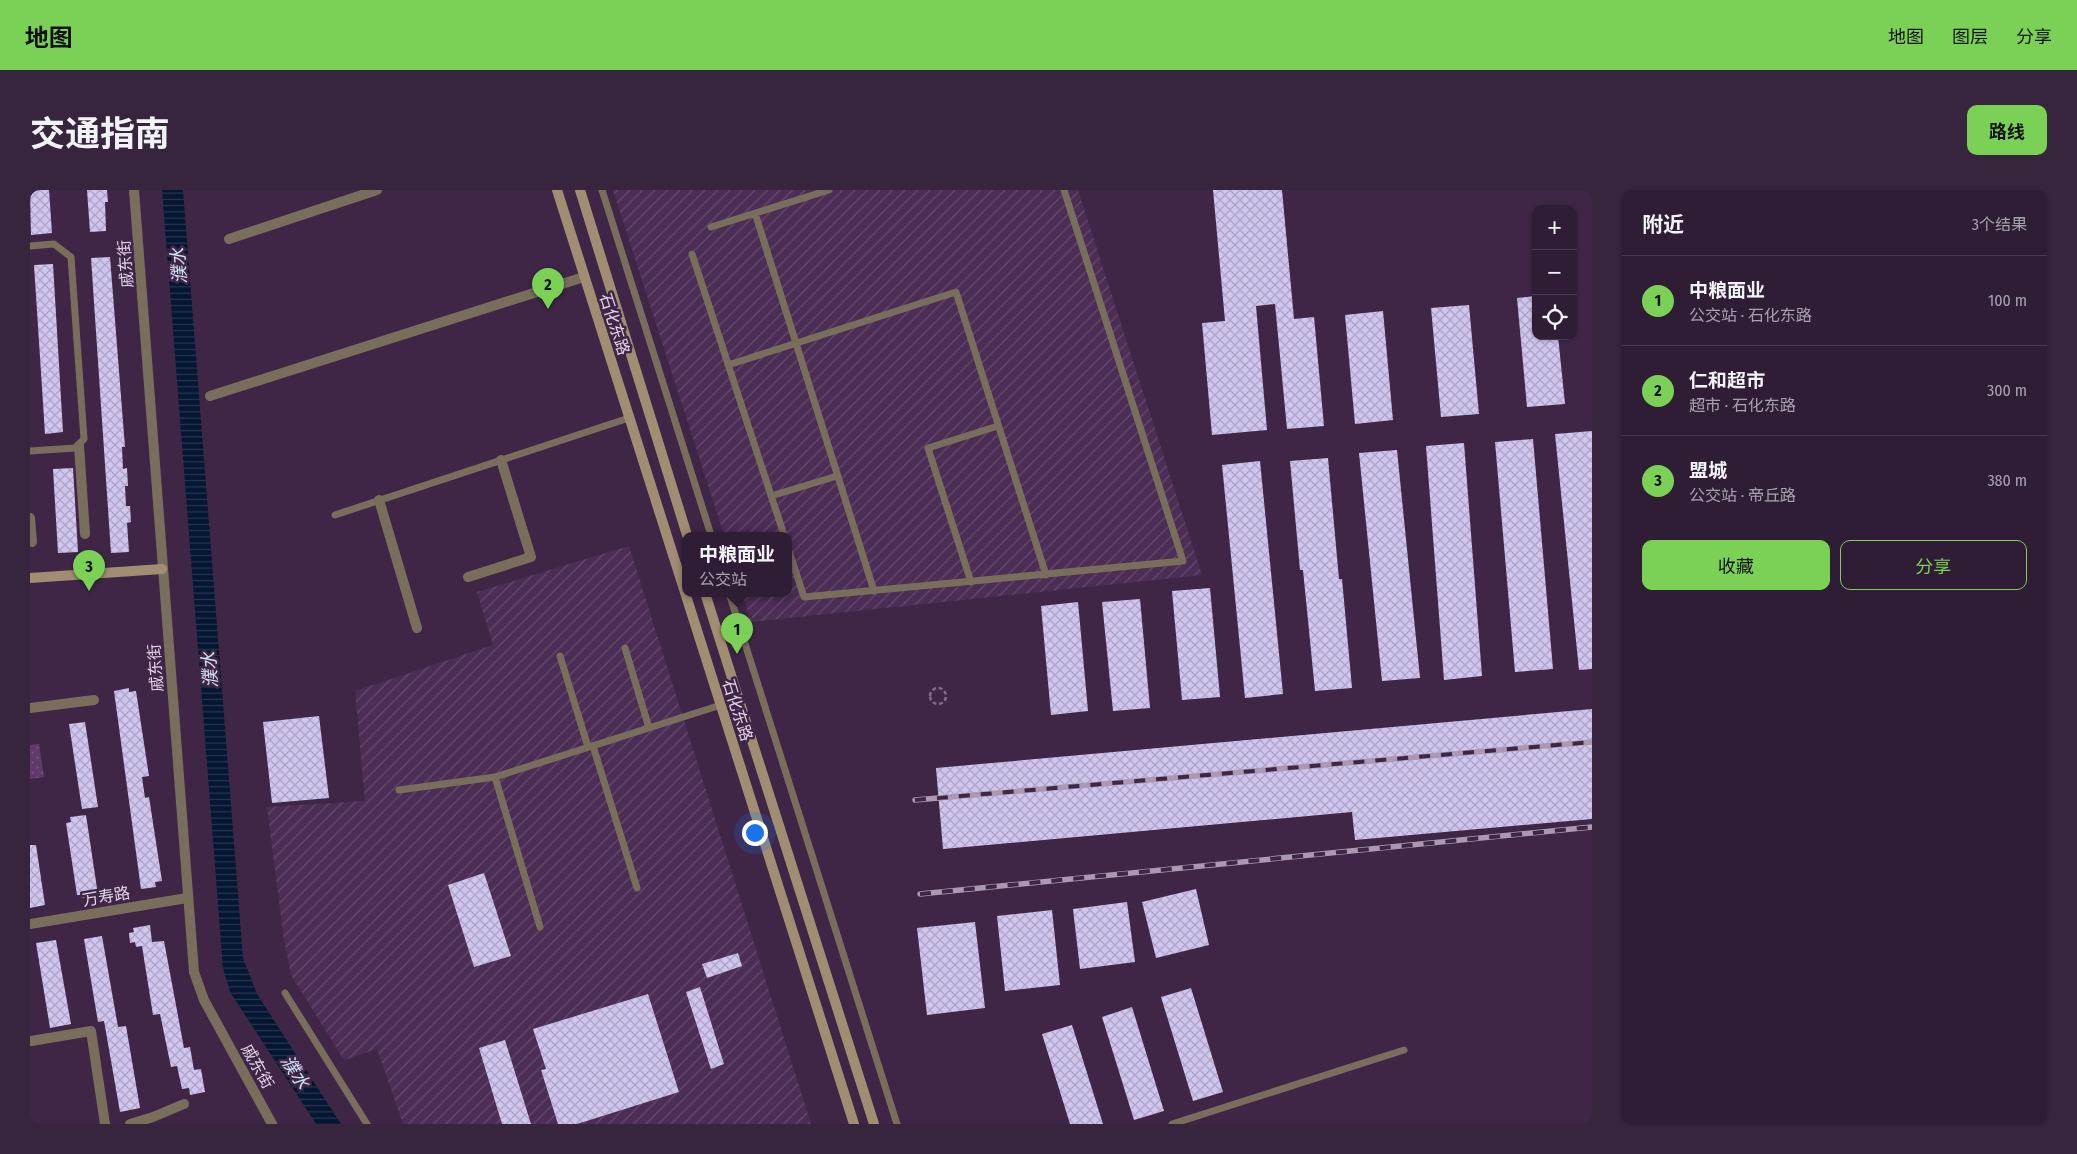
<!DOCTYPE html>
<html lang="zh">
<head>
<meta charset="utf-8">
<style>
	body { margin:0; font-family:"Fira Sans Condensed","Noto Sans SC",sans-serif; background:#37253d; color:#f1f3f6 }
	.controls { position:absolute; right:15px; top:15px; display:grid; overflow:hidden; border-radius:10px; box-shadow:0 1px 4px #0004 }
	.controls button { width:45px; height:45px; display:grid; place-items:center; padding:0; border:0; border-bottom:1px solid #4a3a50; background:#2f1c35; color:#f1f3f6; font:25px sans-serif }
	.you { position:absolute; left:724px; top:642px; width:18px; height:18px; margin:-12px; border:4px solid #fff; border-radius:50%; background:#1a73e8; box-shadow:0 0 0 8px #1a73e833 }
	.badge { display:grid; place-items:center; width:32px; height:32px; border-radius:50%; background:#7bd155; color:#111; font-size:16px; font-weight:700 }
	.pin { position:absolute; translate:-50% -41px; filter:drop-shadow(0 1px 2px #0008) }
	.pin::after { content:''; position:absolute; top:26px; width:18px; height:15px; background:inherit; clip-path:polygon(0 0,100% 0,50% 100%) }
	.popup { position:absolute; left:652px; top:342px; width:110px; height:65px; box-sizing:border-box; display:grid; place-content:center; border-radius:10px; background:#2f1c35; filter:drop-shadow(0 1px 4px #0005); font-size:16px; white-space:nowrap; color:#a7a1ad }
	.popup b { font-size:19px; color:#f1f3f6 }
	.popup::after { content:''; position:absolute; left:50%; top:100%; margin-left:-10px; border:10px solid transparent; border-top-color:#2f1c35 }
	.list { margin:0; padding:0; list-style:none }
	h2 { display:flex; justify-content:space-between; align-items:center; height:65px; margin:0; padding:0 20px; font-size:21px }
	h2 small { font-size:16px; font-weight:400; color:#a7a1ad }
	.list li { display:grid; grid-template-columns:32px 1fr auto; gap:15px; align-items:center; box-sizing:border-box; height:90px; padding:0 20px; border-top:1px solid #4a3a50 }
	.list b { display:block; font-size:19px; white-space:nowrap }
	.list p { margin:0; font-size:16px; white-space:nowrap; color:#a7a1ad }
	.list em { font-size:16px; font-style:normal; color:#a7a1ad }
	.actions { display:flex; gap:10px; padding:15px 20px }
	.actions a { flex:1; padding:11px 0; border:1px solid #7bd155; border-radius:10px; text-align:center; font-size:18px; color:#7bd155 }
	.actions .main { background:#7bd155; color:#111 }
	.icon { flex:none; width:28px; height:28px; fill:none; stroke:currentColor; stroke-width:2; stroke-linecap:round; stroke-linejoin:round }
	.map { position:relative; flex:none; width:1562px; height:934px; overflow:hidden; border-radius:10px }
	header { display:flex; align-items:center; gap:30px; box-sizing:border-box; height:70px; padding:0 25px; background:#7bd155; color:#111 }
	header strong { font-size:24px }
	nav { display:flex; gap:28px; margin-inline-start:auto; font-size:18px }
	.intro { display:flex; align-items:center; justify-content:space-between; box-sizing:border-box; height:120px; padding:0 30px }
	h1 { margin:0; font-size:35px }
	.button { padding:12px 22px; border-radius:10px; background:#7bd155; color:#111; font-size:18px; font-weight:700 }
	main { display:flex; gap:30px; padding:0 30px }
	aside { flex:1; background:#2f1c35; border-radius:10px; box-shadow:0 1px 4px #0004 }
	.map>svg:first-child { display:block }
	.industrial { fill:url(#industrial-furrows) }
	.grass { fill:url(#grass-dots) }
	.water { fill:url(#water-rules) }
	.building { fill:url(#building-cross-hatch) }
	.lines { fill:none; stroke-linecap:round; stroke-linejoin:round }
	.path { stroke:#816c88; stroke-width:2.5; stroke-dasharray:4 2.5; stroke-linecap:butt }
	.lane { stroke:#796d5c; stroke-width:7 }
	.street { stroke:#796d5c; stroke-width:10 }
	.secondary { stroke:#a18e72; stroke-width:10 }
	.rail-casing { stroke:#ab98b2; stroke-width:5.5 }
	.rail { stroke:#3f2647; stroke-width:4; stroke-dasharray:11; stroke-linecap:butt }
	.labels { text-anchor:middle; stroke-width:5; stroke-linejoin:round; paint-order:stroke }
	.street-label { font-size:16px; fill:#e3d4e9; stroke:#3f2647 }
	.water-label { font-size:18px; font-style:italic; fill:#d0e0f6; stroke:#3f2647 }
</style>
</head>
<body>
<header>
<strong>地图</strong>
<nav><a>地图</a><a>图层</a><a>分享</a></nav>
</header>
<div class="intro"><h1>交通指南</h1><a class="button">路线</a></div>
<main>
<div class="map">
<svg width="1562" height="934" viewBox="0 0 1562 934">
	<defs>
		<pattern id="industrial-furrows" width="10" height="10" patternUnits="userSpaceOnUse" patternTransform="scale(1.25)"><rect width="10" height="10" fill="#4b2d55"/><path d="M-1 1l2-2M0 10L10 0M9 11l2-2" fill="none" stroke="#654b6d"/></pattern>
		<pattern id="grass-dots" width="8" height="8" patternUnits="userSpaceOnUse" patternTransform="scale(1.25)"><rect width="8" height="8" fill="#5f3a6b"/><path d="M2 2h.1M6 6h.1" fill="none" stroke="#765680" stroke-width="1.8" stroke-linecap="round"/></pattern>
		<pattern id="water-rules" width="6" height="5" patternUnits="userSpaceOnUse" patternTransform="scale(1.25)"><rect width="6" height="5" fill="#041631"/><path d="M0 2.5h6" fill="none" stroke="#28374f"/></pattern>
		<pattern id="building-cross-hatch" width="8" height="8" patternUnits="userSpaceOnUse" patternTransform="scale(1.25)"><rect width="8" height="8" fill="#d0c5ef"/><path d="M0 0l8 8M0 8l8-8" fill="none" stroke="#ada4c5"/></pattern>
	</defs>
	<rect width="100%" height="100%" fill="#3f2647"/>
	<path class="industrial" d="M583 0H1048L1172 385 721 432 712 403H758V345H694Z
		M599 356 781 934H373L347 859 314 870 261 785 254 750 237 617 335 611 325 501 463 455 447 402Z"/>
	<path class="grass" d="M9 554 14 587 0 589V555Z"/>
	<path class="water" d="M132 0H153L213 768 227 804 311 934H286L200 802 193 778Z"/>
	<path class="building" d="M0 0H19L22 43 1 45Z
		M57 0H77L78 12H75L76 41 60 42Z
		M1183 0H1252L1264 129 1284 127 1294 236 1257 239 1245 114 1226 116 1237 240 1182 245 1172 133 1195 131Z
		M80 67 95 257H92L93 279 97 278 98 296H95L96 316H100L101 332 97 333 99 362 81 363 61 68Z
		M23 74 33 242 15 244 4 75Z
		M1506 106V146H1528L1535 214 1497 217 1487 108Z
		M1439 115 1449 224 1411 227 1401 118Z
		M1353 121 1363 230 1325 234 1315 125Z
		M1562 241V479L1549 480 1525 244Z
		M1503 249 1523 479 1485 482 1465 252Z
		M1434 253 1452 486 1414 490 1396 256Z
		M1367 260 1390 488 1352 491 1329 263Z
		M1298 268 1309 389H1312L1322 498 1285 501 1273 380H1270L1260 271Z
		M1230 271 1253 504 1215 508 1192 275Z
		M43 278 48 362 28 363 23 279Z
		M1180 398 1190 507 1152 510 1142 401Z
		M1110 409 1120 518 1083 521 1072 412Z
		M1048 412 1058 521 1021 525 1011 416Z
		M99 498V502L106 501 119 586 112 587 115 608 119 607 132 691 125 692 126 697 111 699 84 501Z
		M1562 519V629L1325 650 1322 622 913 659 906 578Z
		M289 526 299 608 242 613 233 532Z
		M55 532 68 617 52 619 39 534Z
		M56 625 68 705 52 708 51 705H47L36 633 41 632 40 627Z
		M0 655H6L15 715 0 718Z
		M454 683 481 766 444 777 418 695Z
		M1166 699 1179 755 1126 768 1112 712Z
		M1097 712 1105 772 1050 779 1043 719Z
		M1022 720 1030 795 975 801 967 726Z
		M945 732 955 818 897 825 887 738Z
		M120 735 122 752 134 751 154 858 160 857 164 880 171 879 175 902 160 905 159 898 152 899 147 876 141 877 130 824 123 825 112 756 106 757 105 752 100 753 99 743 104 742 103 738Z
		M72 746 88 837 96 836 110 918 90 922 74 831 68 832 54 749Z
		M26 750 41 834 20 838 6 753Z
		M708 763 712 776 677 788 672 774Z
		M670 797 694 874 681 879 656 802Z
		M1161 798 1193 902 1163 911 1131 807Z
		M618 804 649 902 547 934H528L511 880 516 879 503 839Z
		M1102 817 1134 921 1104 930 1072 827Z
		M1042 835 1073 934H1040L1012 844Z
		M475 850 501 934H472L449 858Z"/>
	<g class="lines">
		<path class="path" d="M900 506a8 8 0 1 1 16 0a8 8 0 1 1-16 0Z"/>
		<path class="lane" d="M572 0 681 345
			M725 23 844 401
			M681 37 799 0
			M0 56 24 54 41 67 54 249 45 258 0 261
			M662 64 754 345
			M698 175 926 102 1016 385
			M741 306 807 286
			M305 325 599 228
			M758 358 774 407 1153 371 1034 0
			M941 392 898 258 968 236
			M699 403 867 934
			M595 458 619 538
			M530 466 558 557
			M563 556 607 698
			M465 587 510 737
			M369 600 465 587 691 515
			M255 803 337 934
			M1142 934 1374 860"/>
		<path class="street" d="M104 0 164 782 174 810 242 934
			M199 49 347 0
			M180 206 554 87
			M49 256 55 344
			M349 310 387 438
			M0 328 2 352
			M438 387 501 367 471 270
			M0 518 64 510
			M0 734 157 708
			M1 851 61 841 75 934
			M100 934 123 927 154 914"/>
		<path class="secondary" d="M527 0 824 934
			M550 0 657 345
			M0 388 132 379
			M675 403 844 934"/>
		<g class="rail-casing">
			<path id="rail" d="M885 610 1562 552
				M890 704 1562 637"/>
		</g>
		<use href="#rail" class="rail"/>
	</g>
	<g class="labels">
		<g class="street-label">
			<text transform="translate(95 74) rotate(-94)" y="6">戚东街</text>
			<text transform="translate(585 134) rotate(72)" y="6">石化东路</text>
			<text transform="translate(125 478) rotate(-94)" y="6">戚东街</text>
			<text transform="translate(708 520) rotate(72)" y="6">石化东路</text>
			<text transform="translate(76 706) rotate(-10)" y="6">万寿路</text>
			<text transform="translate(228 876) rotate(61)" y="6">戚东街</text>
		</g>
		<g class="water-label">
			<text transform="translate(149 76) rotate(-94)" y="6">濮水</text>
			<text transform="translate(180 480) rotate(-94)" y="6">濮水</text>
			<text transform="translate(265 882) rotate(57)" y="6">濮水</text>
		</g>
	</g>
</svg>
<div class="controls">
<button>+</button>
<button>−</button>
<button><svg class="icon" aria-label="locate" viewBox="0 0 24 24"><circle cx="12" cy="12" r="6"/><path d="M12 2v4M12 18v4M2 12h4M18 12h4"/></svg></button>
</div>
<div class="you"></div>
<div class="pin badge" style="left:707px;top:464px">1</div>
<div class="popup"><b>中粮面业</b>公交站</div>
<div class="pin badge" style="left:518px;top:119px">2</div>
<div class="pin badge" style="left:59px;top:401px">3</div>
</div>
<aside>
<h2>附近<small>3个结果</small></h2>
<ul class="list">
<li><span class="badge">1</span><div><b>中粮面业</b><p>公交站 · 石化东路</p></div><em>100 m</em></li>
<li><span class="badge">2</span><div><b>仁和超市</b><p>超市 · 石化东路</p></div><em>300 m</em></li>
<li><span class="badge">3</span><div><b>盟城</b><p>公交站 · 帝丘路</p></div><em>380 m</em></li>
</ul>
<div class="actions"><a class="main">收藏</a><a>分享</a></div>
</aside>
</main>
</body>
</html>
